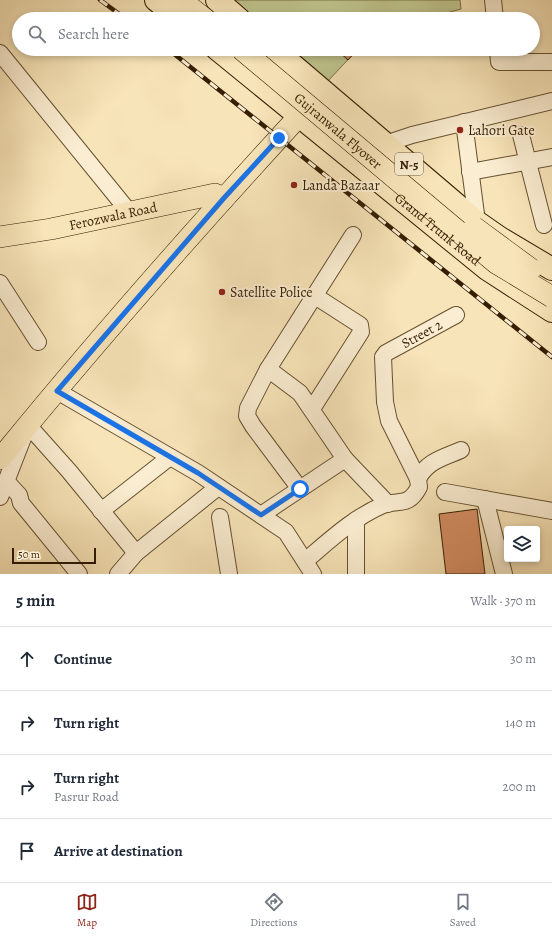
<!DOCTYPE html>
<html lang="en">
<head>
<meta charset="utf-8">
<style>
	body { margin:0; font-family:Alegreya,serif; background:#f6f6f7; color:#1f2937 }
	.controls { position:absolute; right:12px; bottom:12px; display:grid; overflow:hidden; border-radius:4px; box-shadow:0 2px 6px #0003 }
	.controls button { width:36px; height:36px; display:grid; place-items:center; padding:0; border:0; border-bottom:1px solid #e0e1e3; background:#fff; color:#1f2937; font:20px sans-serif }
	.scale { position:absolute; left:12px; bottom:10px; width:84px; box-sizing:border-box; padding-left:4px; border:2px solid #351e03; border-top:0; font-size:11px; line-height:14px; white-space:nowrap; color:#351e03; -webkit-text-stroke:3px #faedd1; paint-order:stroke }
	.stop { position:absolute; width:12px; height:12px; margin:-9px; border:3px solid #1a73e8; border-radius:50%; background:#fff }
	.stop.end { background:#1a73e8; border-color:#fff; box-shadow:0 1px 4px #0008 }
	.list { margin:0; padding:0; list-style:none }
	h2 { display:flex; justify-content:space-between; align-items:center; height:52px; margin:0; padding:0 16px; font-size:17px }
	h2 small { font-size:13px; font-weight:400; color:#747a83 }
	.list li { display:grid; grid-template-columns:26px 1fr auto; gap:12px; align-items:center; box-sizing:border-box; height:64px; padding:0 16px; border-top:1px solid #e0e1e3 }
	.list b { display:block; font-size:15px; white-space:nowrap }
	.list p { margin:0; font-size:13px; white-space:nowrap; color:#747a83 }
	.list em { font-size:13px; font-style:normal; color:#747a83 }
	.icon { flex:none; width:22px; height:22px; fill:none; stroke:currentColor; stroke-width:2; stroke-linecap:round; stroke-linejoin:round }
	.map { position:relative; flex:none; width:552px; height:574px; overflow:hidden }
	.search { position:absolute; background:#fff; box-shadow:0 2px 6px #0003; left:12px; right:12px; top:12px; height:44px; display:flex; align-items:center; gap:10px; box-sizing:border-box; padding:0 14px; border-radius:22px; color:#747a83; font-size:15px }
	.sheet { height:308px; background:#fff }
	nav { display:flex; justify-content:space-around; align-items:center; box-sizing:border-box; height:56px; border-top:1px solid #e0e1e3; background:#fff; font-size:11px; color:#747a83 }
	nav a { display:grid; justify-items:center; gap:2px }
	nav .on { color:#8f2418 }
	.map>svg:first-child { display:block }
	.green { fill:#bfc48d; stroke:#7a7148 }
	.building { fill:#d68f64; stroke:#351e03 }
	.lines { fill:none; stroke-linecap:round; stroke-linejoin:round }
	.minor-casing { stroke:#665030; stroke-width:18 }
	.major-casing { stroke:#351e03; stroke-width:22 }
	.highway-casing { stroke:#351e03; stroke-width:24 }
	.minor { stroke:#faedd1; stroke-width:16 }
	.major { stroke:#f7e4b8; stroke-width:21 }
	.highway { stroke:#f7e4b8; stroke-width:22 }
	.rail-casing { stroke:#351e03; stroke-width:4.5 }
	.rail { stroke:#faedd1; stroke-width:3; stroke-dasharray:9; stroke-linecap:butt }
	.major-bridge-casing { stroke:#351e03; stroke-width:22; stroke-linecap:butt }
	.major-bridge { stroke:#f7e4b8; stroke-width:21 }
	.route { stroke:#1a73e8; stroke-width:5 }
	.poi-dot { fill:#8f2418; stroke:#faedd1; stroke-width:1.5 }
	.labels { text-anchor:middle; stroke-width:4; stroke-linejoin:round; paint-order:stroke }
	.shield { fill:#faedd1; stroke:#705c41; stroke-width:1 }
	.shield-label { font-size:13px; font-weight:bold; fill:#351e03 }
	.street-label { font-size:14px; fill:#351e03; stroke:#faedd1 }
	.poi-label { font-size:14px; fill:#351e03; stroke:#faedd1; text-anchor:start }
</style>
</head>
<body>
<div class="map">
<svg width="552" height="574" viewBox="0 0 552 574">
	<rect width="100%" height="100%" fill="#f7e4b8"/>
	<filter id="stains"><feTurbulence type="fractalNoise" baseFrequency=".005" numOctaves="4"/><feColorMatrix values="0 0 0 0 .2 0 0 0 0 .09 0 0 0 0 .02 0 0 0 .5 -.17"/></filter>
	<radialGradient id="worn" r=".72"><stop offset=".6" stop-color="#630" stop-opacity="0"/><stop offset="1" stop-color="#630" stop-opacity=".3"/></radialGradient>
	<path class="green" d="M235 0H460L461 9 425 19H256Z
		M290 49H358L327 82Z"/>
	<path class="building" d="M336 49H358L348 60Z
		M477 509 485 574H446L439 514Z"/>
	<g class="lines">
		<g class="minor-casing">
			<g id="minor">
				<path d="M493 0 495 19"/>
				<path d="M498 49 499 62H552"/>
				<path d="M0 53 130 213"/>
				<path d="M464 122 477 222"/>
				<path d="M521 135 544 225"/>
				<path d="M380 150 385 144 412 135 552 101"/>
				<path d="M470 172 552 157"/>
				<path d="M0 283 38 342"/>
				<path d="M268 369 300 393 345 459 388 504"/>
				<path d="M57 391 198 473 286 532 313 574"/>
				<path d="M312 409 361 332 360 325 315 296"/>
				<path d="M418 479C427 461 443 458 461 450"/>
				<path d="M6 481 19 495 21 503 79 574"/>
				<path d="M300 489 253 426 247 416 248 408 268 369 353 235"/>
				<path d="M445 492 552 511"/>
				<path d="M0 497 28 425 69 471 136 553"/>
				<path d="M485 499 504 574"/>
				<path d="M101 511 170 457"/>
				<path d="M261 515 345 459"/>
				<path d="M220 517 229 574"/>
				<path d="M356 520V574"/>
				<path id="s1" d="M305 561C330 540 353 518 383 505 399 499 408 508 419 487L418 479 389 421 385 402 383 357 386 353 456 315"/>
				<path d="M118 574 136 553 218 487"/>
			</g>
		</g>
		<g class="major-casing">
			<g id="major">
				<path d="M181 0 205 19"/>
				<path id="s2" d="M0 237 51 229 215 194 224 198"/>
				<path d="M0 459C96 341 197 227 300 115"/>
			</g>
		</g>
		<g class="highway-casing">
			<g id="highway">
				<path d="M156 0 180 19"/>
				<path d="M217 0 239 19"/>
				<path id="s3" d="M217 49 487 269 552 311"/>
				<path d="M274 49 477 222 500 238 552 269"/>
			</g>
		</g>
		<use href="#minor" class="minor"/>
		<use href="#major" class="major"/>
		<use href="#highway" class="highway"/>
		<g class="rail-casing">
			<path id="rail" d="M100 0 126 19
				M168 49 552 357"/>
		</g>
		<use href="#rail" class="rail"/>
		<g class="major-bridge-casing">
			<g id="major-bridge">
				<path id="s4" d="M241 49 496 263 552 297"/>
				<path d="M474 227 531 269"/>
			</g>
		</g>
		<use href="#major-bridge" class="major-bridge"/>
	</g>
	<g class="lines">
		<path class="route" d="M279 138 224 198 57 391 198 473 261 515 300 489"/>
	</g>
	<g class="poi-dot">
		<circle cx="460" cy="130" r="4"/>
		<circle cx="294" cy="185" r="4"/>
		<circle cx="222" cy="292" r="4"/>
	</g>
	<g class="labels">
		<rect class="shield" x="395" y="153" width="28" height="22" rx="3"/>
		<g class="shield-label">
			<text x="409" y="169">N-5</text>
		</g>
		<g class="street-label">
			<text dy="5" stroke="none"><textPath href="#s4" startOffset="127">Gujranwala Flyover</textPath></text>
			<text dy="5" stroke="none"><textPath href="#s2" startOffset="115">Ferozwala Road</textPath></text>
			<text dy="5" stroke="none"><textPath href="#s3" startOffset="285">Grand Trunk Road</textPath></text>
			<text dy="5" stroke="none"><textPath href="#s1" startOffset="322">Street 2</textPath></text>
		</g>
		<g class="poi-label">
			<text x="468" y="135">Lahori Gate</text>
			<text x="302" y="190">Landa Bazaar</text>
			<text x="230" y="297">Satellite Police</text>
		</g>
	</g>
	<rect width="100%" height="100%" filter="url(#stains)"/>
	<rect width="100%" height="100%" fill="url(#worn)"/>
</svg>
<div class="controls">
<button><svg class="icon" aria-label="layers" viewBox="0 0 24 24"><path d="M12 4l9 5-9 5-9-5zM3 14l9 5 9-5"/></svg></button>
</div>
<div class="scale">50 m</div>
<div class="stop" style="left:300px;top:489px"></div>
<div class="stop end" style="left:279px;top:138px"></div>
<div class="search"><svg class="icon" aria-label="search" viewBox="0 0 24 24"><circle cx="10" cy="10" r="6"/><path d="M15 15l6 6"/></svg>Search here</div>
</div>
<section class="sheet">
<h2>5 min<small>Walk · 370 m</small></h2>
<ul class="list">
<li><svg class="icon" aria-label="ahead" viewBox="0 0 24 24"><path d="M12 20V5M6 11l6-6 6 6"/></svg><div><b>Continue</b></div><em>30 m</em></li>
<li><svg class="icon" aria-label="right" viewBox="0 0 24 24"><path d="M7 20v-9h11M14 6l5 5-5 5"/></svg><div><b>Turn right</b></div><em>140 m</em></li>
<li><svg class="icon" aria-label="right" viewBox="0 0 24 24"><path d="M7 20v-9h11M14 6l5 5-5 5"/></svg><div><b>Turn right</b><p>Pasrur Road</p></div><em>200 m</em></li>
<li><svg class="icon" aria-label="arrive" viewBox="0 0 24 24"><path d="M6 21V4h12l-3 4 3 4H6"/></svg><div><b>Arrive at destination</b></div></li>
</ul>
</section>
<nav>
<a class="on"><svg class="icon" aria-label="map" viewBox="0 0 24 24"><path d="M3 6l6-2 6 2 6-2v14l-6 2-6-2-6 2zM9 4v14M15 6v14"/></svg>Map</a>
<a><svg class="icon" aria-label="directions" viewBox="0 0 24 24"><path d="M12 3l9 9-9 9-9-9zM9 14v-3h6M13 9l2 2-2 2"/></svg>Directions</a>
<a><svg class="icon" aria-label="saved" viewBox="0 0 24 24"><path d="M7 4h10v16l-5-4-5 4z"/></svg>Saved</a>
</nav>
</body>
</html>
